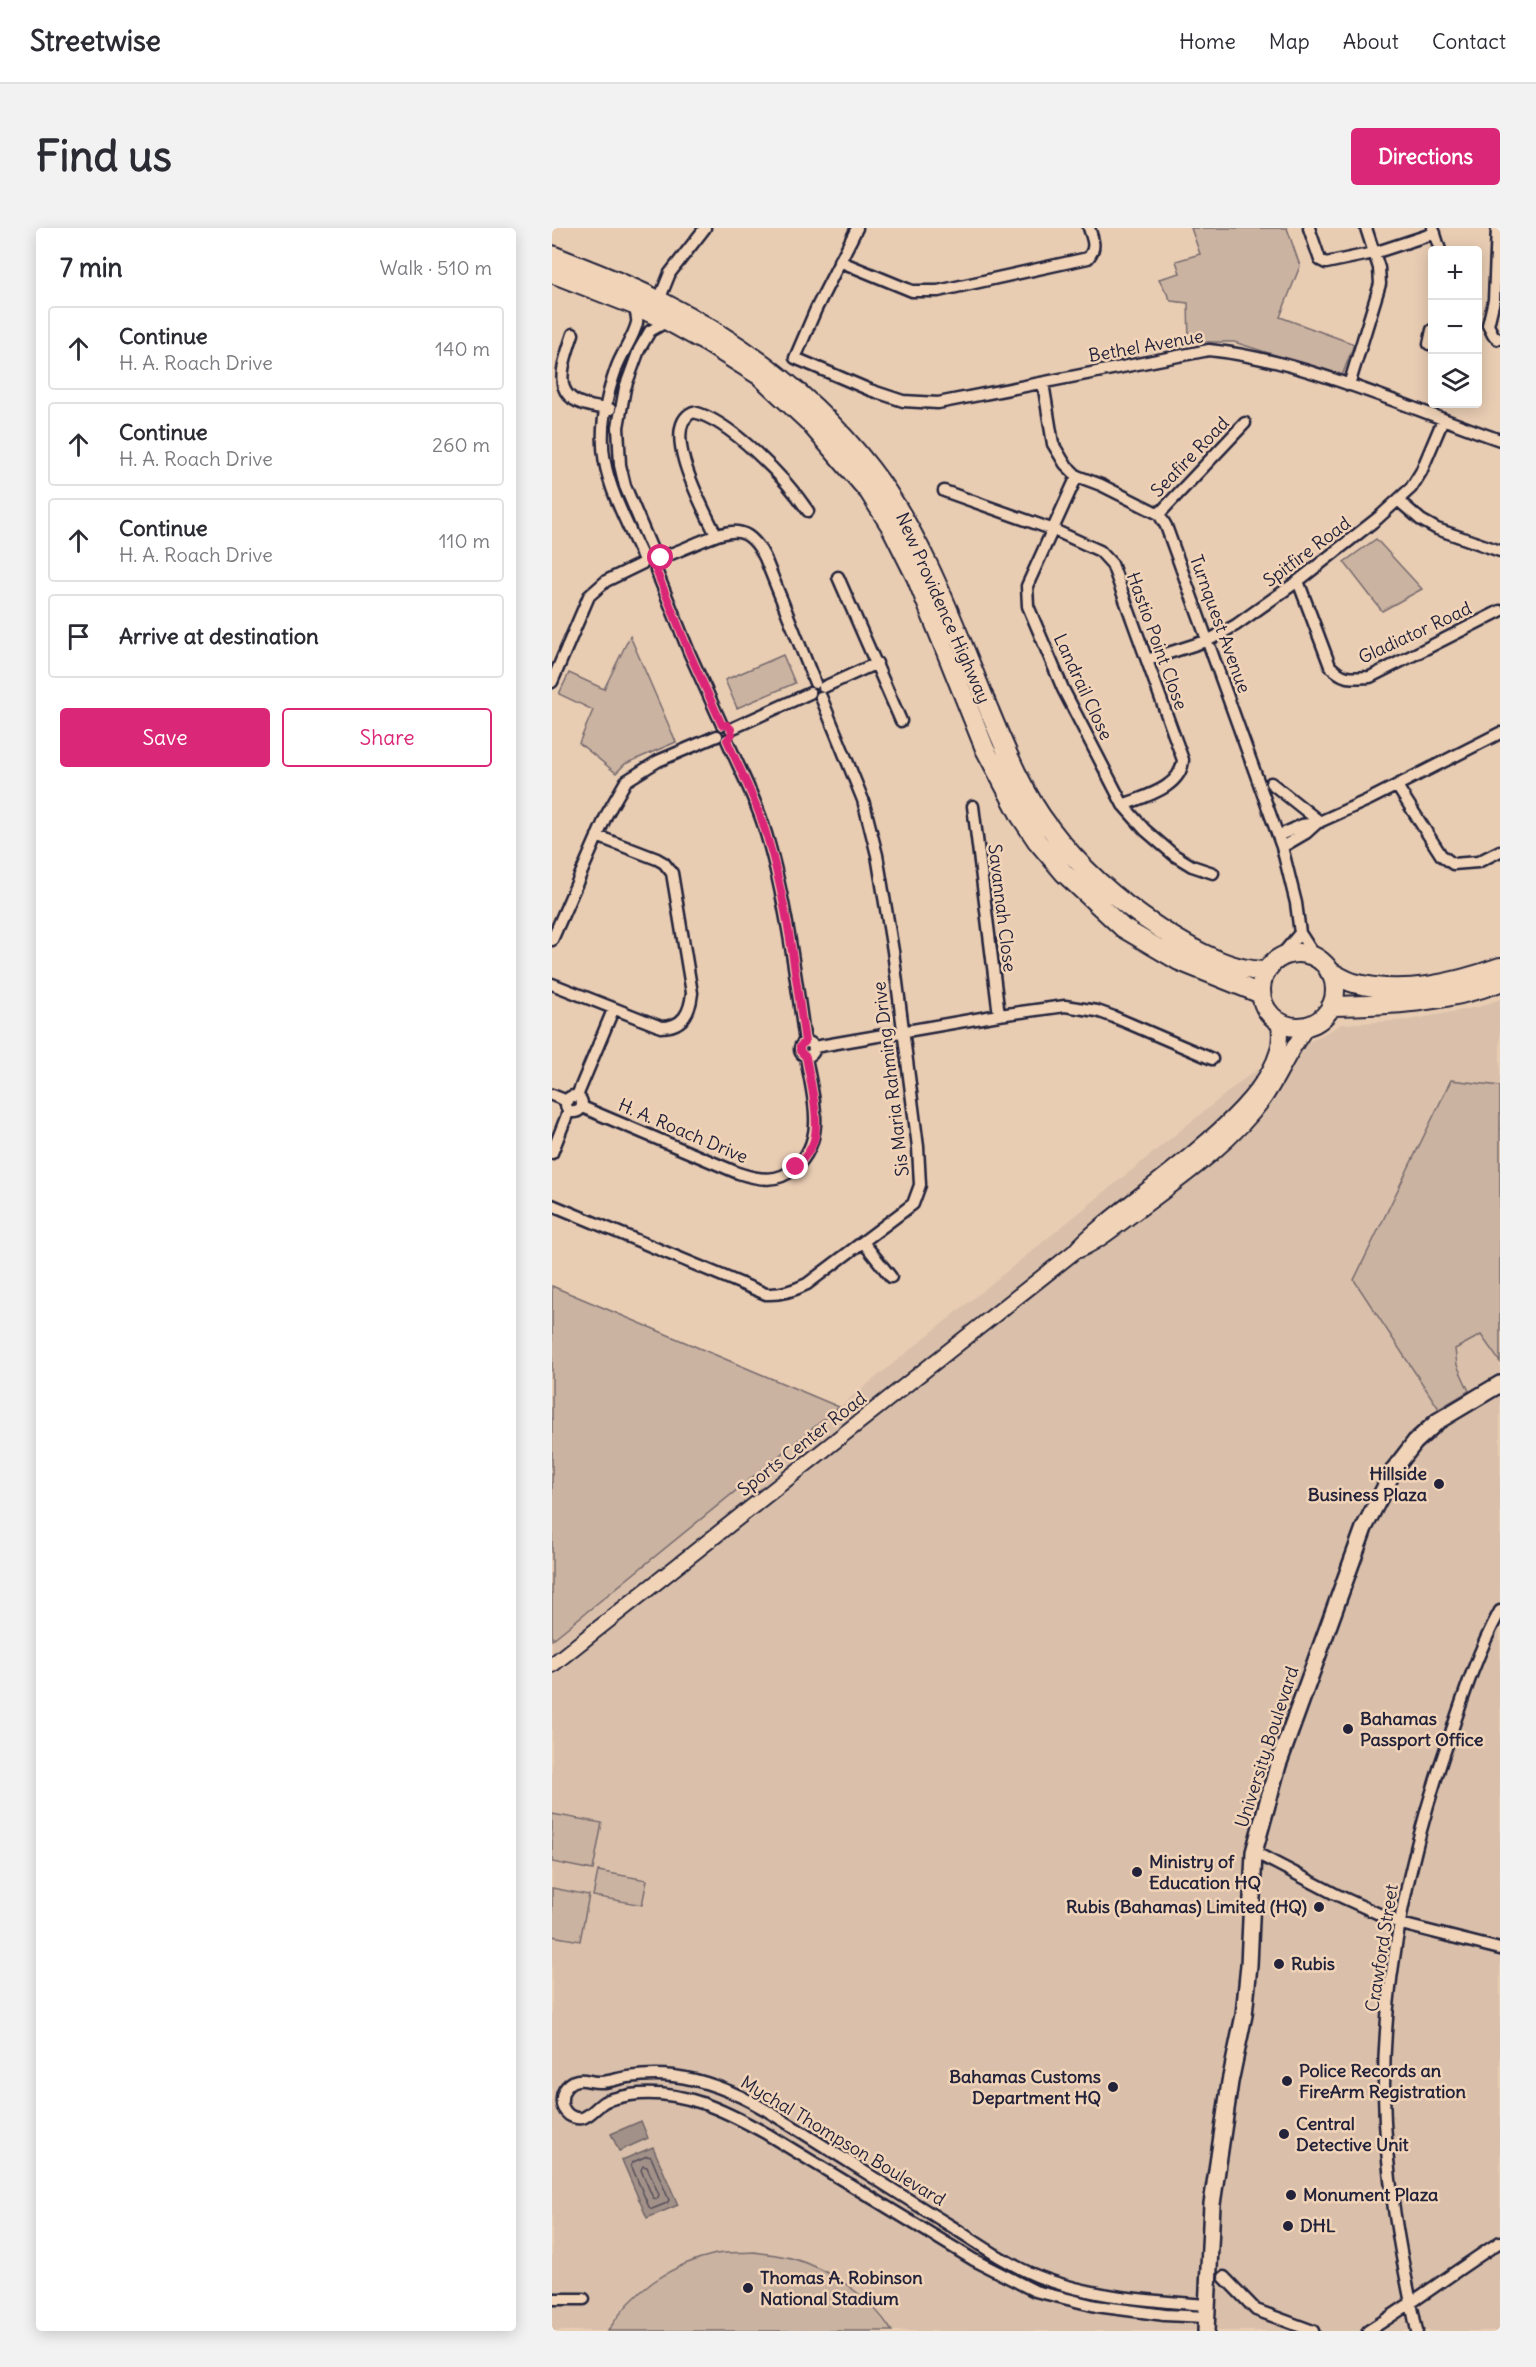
<!DOCTYPE html>
<html lang="en">
<head>
<meta charset="utf-8">
<style>
	body { margin:0; font-family:Delius,sans-serif; background:#f2f2f3; color:#2b2b33 }
	.controls { position:absolute; right:18px; top:18px; display:grid; overflow:hidden; border-radius:6px; box-shadow:0 3px 15px #0003 }
	.controls button { width:54px; height:54px; display:grid; place-items:center; padding:0; border:0; border-bottom:2px solid #e1e1e2; background:#fff; color:#2b2b33; font:30px sans-serif }
	.stop { position:absolute; width:18px; height:18px; margin:-14px; border:4px solid #db2777; border-radius:50%; background:#fff }
	.stop.end { background:#db2777; border-color:#fff; box-shadow:0 2px 6px #0008 }
	.list { margin:0; padding:0; list-style:none }
	h2 { display:flex; justify-content:space-between; align-items:center; height:78px; margin:0; padding:0 24px; font-size:26px }
	h2 small { font-size:20px; font-weight:400; color:#7c7c81 }
	.list li { display:grid; grid-template-columns:39px 1fr auto; gap:18px; align-items:center; box-sizing:border-box; height:84px; margin:0 12px 12px; padding:0 12px; border:2px solid #e1e1e2; border-radius:6px }
	.list b { display:block; font-size:22px; white-space:nowrap }
	.list p { margin:0; font-size:20px; white-space:nowrap; color:#7c7c81 }
	.list em { font-size:20px; font-style:normal; color:#7c7c81 }
	.actions { display:flex; gap:12px; padding:18px 24px }
	.actions a { flex:1; padding:14px 0; border:2px solid #db2777; border-radius:6px; text-align:center; font-size:21px; color:#db2777 }
	.actions .main { background:#db2777; color:#fff }
	.icon { flex:none; width:33px; height:33px; fill:none; stroke:currentColor; stroke-width:2; stroke-linecap:round; stroke-linejoin:round }
	.map { position:relative; flex:none; width:948px; height:2103px; overflow:hidden; border-radius:6px }
	header { display:flex; align-items:center; gap:36px; box-sizing:border-box; height:84px; padding:0 30px; background:#fff; border-bottom:2px solid #e1e1e2 }
	header strong { font-size:28px }
	nav { display:flex; gap:33px; margin-inline-start:auto; font-size:21px }
	.intro { display:flex; align-items:center; justify-content:space-between; box-sizing:border-box; height:144px; padding:0 36px }
	h1 { margin:0; font-size:42px }
	.button { padding:15px 27px; border-radius:6px; background:#db2777; color:#fff; font-size:21px; font-weight:700 }
	main { display:flex; gap:36px; padding:0 36px }
	aside { flex:1; background:#fff; border-radius:6px; box-shadow:0 3px 15px #0003 }
	.map>svg:first-child { display:block }
	.built { fill:#dac0aa }
	.green { fill:#cbb3a1; stroke:#766a6e; stroke-width:1.5 }
	.water { fill:#a29188; stroke:#6f6569; stroke-width:1.5 }
	.lines { fill:none; stroke-linecap:round; stroke-linejoin:round }
	.shore { stroke:#554e5a; stroke-width:1.5 }
	.street-casing { stroke:#22223b; stroke-width:15 }
	.secondary-casing { stroke:#22223b; stroke-width:18 }
	.primary-casing { stroke:#22223b; stroke-width:20 }
	.highway-casing { stroke:#22223b; stroke-width:22 }
	.street { stroke:#f1d4b8; stroke-width:10 }
	.secondary { stroke:#f1d4b8; stroke-width:14 }
	.primary { stroke:#f1d4b8; stroke-width:15 }
	.highway { stroke:#f1d4b8; stroke-width:18 }
	.route { stroke:#db2777; stroke-width:8 }
	.poi-dot { fill:#22223b; stroke:#f1d4b8; stroke-width:2 }
	.labels { text-anchor:middle; stroke-width:5; stroke-linejoin:round; paint-order:stroke }
	.street-label { font-size:18px; fill:#22223b; stroke:#f1d4b8 }
	.poi-label { font-size:18px; font-weight:bold; fill:#22223b; stroke:#f1d4b8; text-anchor:start }
</style>
</head>
<body>
<header>
<strong>Streetwise</strong>
<nav><a>Home</a><a>Map</a><a>About</a><a>Contact</a></nav>
</header>
<div class="intro"><h1>Find us</h1><a class="button">Directions</a></div>
<main>
<aside>
<h2>7 min<small>Walk · 510 m</small></h2>
<ul class="list">
<li><svg class="icon" aria-label="ahead" viewBox="0 0 24 24"><path d="M12 20V5M6 11l6-6 6 6"/></svg><div><b>Continue</b><p>H. A. Roach Drive</p></div><em>140 m</em></li>
<li><svg class="icon" aria-label="ahead" viewBox="0 0 24 24"><path d="M12 20V5M6 11l6-6 6 6"/></svg><div><b>Continue</b><p>H. A. Roach Drive</p></div><em>260 m</em></li>
<li><svg class="icon" aria-label="ahead" viewBox="0 0 24 24"><path d="M12 20V5M6 11l6-6 6 6"/></svg><div><b>Continue</b><p>H. A. Roach Drive</p></div><em>110 m</em></li>
<li><svg class="icon" aria-label="arrive" viewBox="0 0 24 24"><path d="M6 21V4h12l-3 4 3 4H6"/></svg><div><b>Arrive at destination</b></div></li>
</ul>
<div class="actions"><a class="main">Save</a><a>Share</a></div>
</aside>
<div class="map">
<svg width="948" height="2103" viewBox="0 0 948 2103">
	<rect width="100%" height="100%" fill="#e9cdb3"/>
	<filter id="ink" filterUnits="userSpaceOnUse"><feTurbulence type="fractalNoise" baseFrequency=".0167" numOctaves="2"/><feDisplacementMap in="SourceGraphic" scale="12" xChannelSelector="R" yChannelSelector="G"/><feConvolveMatrix kernelMatrix="1 2 1 2 8 2 1 2 1" color-interpolation-filters="sRGB"/></filter>
	<g filter="url(#ink)">
		<path class="built" d="M948 771V2103H0V1412L698 846 790 796 857 792 926 779Z"/>
		<path class="green" d="M639 0H735L748 38 728 89 802 116 790 148 682 114H637L636 75 619 73 607 51 628 45 624 33 648 26Z
			M824 311 870 361 830 383 792 334Z
			M78 408 124 514 73 536 64 545 27 515 41 482 7 466 17 445 52 461Z
			M231 427 243 455 185 480 173 452Z
			M899 852 948 858V1134L929 1107 903 1121 905 1137 917 1163 887 1181 802 1052Z
			M0 1058 287 1179 0 1412Z
			M0 1586 50 1595 41 1642 0 1634Z
			M46 1643 95 1652 90 1677 41 1668Z
			M0 1660 37 1667 28 1713 0 1708Z
			M202 2024C214 2026 227 2027 239 2030 278 2041 318 2068 340 2103H56C80 2063 119 2036 164 2026 176 2024 189 2025 202 2024Z"/>
		<path class="water" d="M89 1893 96 1910 67 1923 59 1906Z
			M101 1919 126 1977 95 1990 70 1932Z"/>
		<g class="lines">
			<path class="shore" d="M95 1928 99 1929 117 1972 115 1975 100 1981 97 1979 79 1937 81 1934Z
				M91 1938 95 1939 107 1967 105 1971 101 1970 89 1942Z"/>
			<g class="street-casing">
				<path id="street" d="M305 0 264 81 243 130 318 162 351 173 386 175 657 122C753 132 856 180 948 212
					M757 0 768 32 774 35 822 25 883 5
					M881 0 888 22
					M945 0 942 72 936 97 941 107 946 111
					M287 33 360 63H386L536 30C545 19 541 12 537 0
					M107 72 118 45 153 0
					M82 77C83 82 86 90 85 95 81 111 69 126 64 141 35 223 57 257 91 330
					M21 106C5 153 0 176 58 181
					M877 116 880 102
					M491 155 501 216 513 236 525 248 549 257 607 286 614 298 730 619 744 675 748 705 764 730
					M797 157 828 56 827 40 814 0
					M525 248 475 358 476 378 511 461 571 577 593 602 622 627 640 638 661 645
					M392 263 502 302 548 323 560 336 631 532C629 560 593 568 571 577
					M847 273 869 292 885 301 948 323
					M607 286 693 195
					M164 307C153 283 106 200 141 184 177 191 235 252 256 283
					M101 324 73 258 68 237 66 199 73 160 87 122 98 103 116 93
					M109 330C121 325 134 320 145 315 177 302 195 293 213 330L263 455
					M104 342 137 424 170 497
					M286 349 349 493
					M746 353 778 438C792 452 798 450 818 449L948 383
					M595 432 657 412 684 397 746 353 826 290 859 260 869 244 891 192
					M0 454 37 368 54 353 91 335
					M272 459 325 435
					M179 501 258 465
					M175 512C187 540 202 568 211 596 233 664 243 744 253 814
					M719 555 768 594
					M845 558 889 627 901 636 926 634 948 623
					M421 578 447 787
					M726 608 750 597 765 595
					M730 619 754 605 765 595 816 572 948 505
					M0 712 55 586 74 553 106 533 165 508
					M727 730 748 705
					M0 756 109 799C131 799 138 785 140 765L120 645 112 635 105 631 45 608
					M248 821a7 7 0 1 1 14 0a7 7 0 1 1-14 0Z
					M262 819 447 787 513 778 545 783 562 789 660 831
					M0 867 15 873
					M14 876a8 8 0 1 1 16 0a8 8 0 1 1-16 0Z
					M25 868 61 782
					M30 879 186 945C207 952 226 955 243 940 276 910 260 867 254 829
					M0 925 17 882
					M0 977 214 1066C229 1067 241 1063 255 1056L361 976 368 957 366 919 341 723 325 627 311 572 269 469
					M311 1014 339 1049
					M702 1624 783 1666 849 1696 948 1721
					M672 2049 704 2082 761 2103
					M0 2071H32
					M654 2089 613 2087 544 2078 483 2063 422 2032 215 1906C172 1882 129 1860 78 1867 70 1869 59 1870 52 1874 40 1882 33 1897 17 1887 12 1883 9 1877 10 1871 10 1863 15 1857 22 1853 31 1849 39 1855 49 1854 58 1854 67 1850 76 1849 90 1847 106 1846 121 1848 155 1852 185 1865 214 1882 276 1920 337 1960 399 1998 427 2016 455 2036 485 2048 538 2069 599 2073 655 2077
					M816 2103C861 2075 903 2043 948 2014
					M865 2103C848 2025 833 1945 832 1865 831 1743 859 1620 899 1505 913 1463 927 1421 948 1383"/>
			</g>
			<g class="secondary-casing">
				<path id="secondary" d="M527 1022C548 1013 566 997 584 984 628 951 678 917 711 872 728 848 738 820 756 798
					M0 1437 522 1024C565 973 749 870 726 794"/>
			</g>
			<g class="primary-casing">
				<path id="primary" d="M654 2103 660 1976 678 1854 692 1787 697 1737 702 1624 726 1537 812 1300 843 1240 863 1214 886 1193 948 1156"/>
			</g>
			<g class="highway-casing">
				<path id="highway" d="M0 27C36 42 73 55 108 73 190 114 261 167 318 240 372 309 404 402 437 482 454 523 471 565 498 600 528 640 565 673 607 700 638 720 677 743 714 743
					M0 45 82 77 116 93 154 114 208 148 256 193 317 264 339 299 364 349 433 521 469 589 485 613 512 645 571 700 627 733 709 766
					M709 762a37 37 0 1 1 74 0a37 37 0 1 1-74 0Z
					M777 743C785 747 794 753 802 755 850 768 903 755 948 739
					M779 778C837 777 893 775 948 754"/>
			</g>
			<use href="#street" class="street"/>
			<use href="#secondary" class="secondary"/>
			<use href="#primary" class="primary"/>
			<use href="#highway" class="highway"/>
		</g>
	</g>
	<g class="lines" filter="url(#ink)">
		<path class="route" d="M109 330V337L104 342 137 424 170 497H175L179 501 180 506 175 512C187 540 202 568 211 596 234 665 243 743 253 814L248 818V823L254 829C258 852 268 890 262 912 259 923 252 931 244 939"/>
	</g>
	<g class="poi-dot">
		<circle cx="887" cy="1256" r="6"/>
		<circle cx="796" cy="1501" r="6"/>
		<circle cx="585" cy="1644" r="6"/>
		<circle cx="767" cy="1679" r="6"/>
		<circle cx="727" cy="1736" r="6"/>
		<circle cx="735" cy="1853" r="6"/>
		<circle cx="561" cy="1859" r="6"/>
		<circle cx="732" cy="1906" r="6"/>
		<circle cx="739" cy="1967" r="6"/>
		<circle cx="736" cy="1998" r="6"/>
		<circle cx="196" cy="2060" r="6"/>
	</g>
	<g class="labels">
		<g class="street-label">
			<text transform="translate(594 118) rotate(-10)" y="6">Bethel Avenue</text>
			<text transform="translate(638 229) rotate(-46)" y="6">Seafire Road</text>
			<text transform="translate(755 324) rotate(-37)" y="6">Spitfire Road</text>
			<text transform="translate(391 380) rotate(66)" y="6">New Providence Highway</text>
			<text transform="translate(668 396) rotate(70)" y="6">Turnquest Avenue</text>
			<text transform="translate(863 405) rotate(-25)" y="6">Gladiator Road</text>
			<text transform="translate(605 413) rotate(70)" y="6">Hastio Point Close</text>
			<text transform="translate(531 459) rotate(65)" y="6">Landrail Close</text>
			<text transform="translate(450 680) rotate(83)" y="6">Savannah Close</text>
			<text transform="translate(339 851) rotate(-97)" y="6">Sis Maria Rahming Drive</text>
			<text transform="translate(131 903) rotate(23)" y="6">H. A. Roach Drive</text>
			<text transform="translate(250 1216) rotate(-38)" y="6">Sports Center Road</text>
			<text transform="translate(715 1519) rotate(-72)" y="6">University Boulevard</text>
			<text transform="translate(830 1720) rotate(-81)" y="6">Crawford Street</text>
			<text transform="translate(291 1913) rotate(31)" y="6">Mychal Thompson Boulevard</text>
		</g>
		<g class="poi-label">
			<text x="875" y="1252" text-anchor="end">Hillside<tspan x="875" dy="21">Business Plaza</tspan></text>
			<text x="808" y="1497">Bahamas<tspan x="808" dy="21">Passport Office</tspan></text>
			<text x="597" y="1640">Ministry of<tspan x="597" dy="21">Education HQ</tspan></text>
			<text x="755" y="1685" text-anchor="end">Rubis (Bahamas) Limited (HQ)</text>
			<text x="739" y="1742">Rubis</text>
			<text x="747" y="1849">Police Records an<tspan x="747" dy="21">FireArm Registration</tspan></text>
			<text x="549" y="1855" text-anchor="end">Bahamas Customs<tspan x="549" dy="21">Department HQ</tspan></text>
			<text x="744" y="1902">Central<tspan x="744" dy="21">Detective Unit</tspan></text>
			<text x="751" y="1973">Monument Plaza</text>
			<text x="748" y="2004">DHL</text>
			<text x="208" y="2056">Thomas A. Robinson<tspan x="208" dy="21">National Stadium</tspan></text>
		</g>
	</g>
</svg>
<div class="controls">
<button>+</button>
<button>−</button>
<button><svg class="icon" aria-label="layers" viewBox="0 0 24 24"><path d="M12 4l9 5-9 5-9-5zM3 14l9 5 9-5"/></svg></button>
</div>
<div class="stop" style="left:109px;top:330px"></div>
<div class="stop end" style="left:244px;top:939px"></div>
</div>
</main>
</body>
</html>
